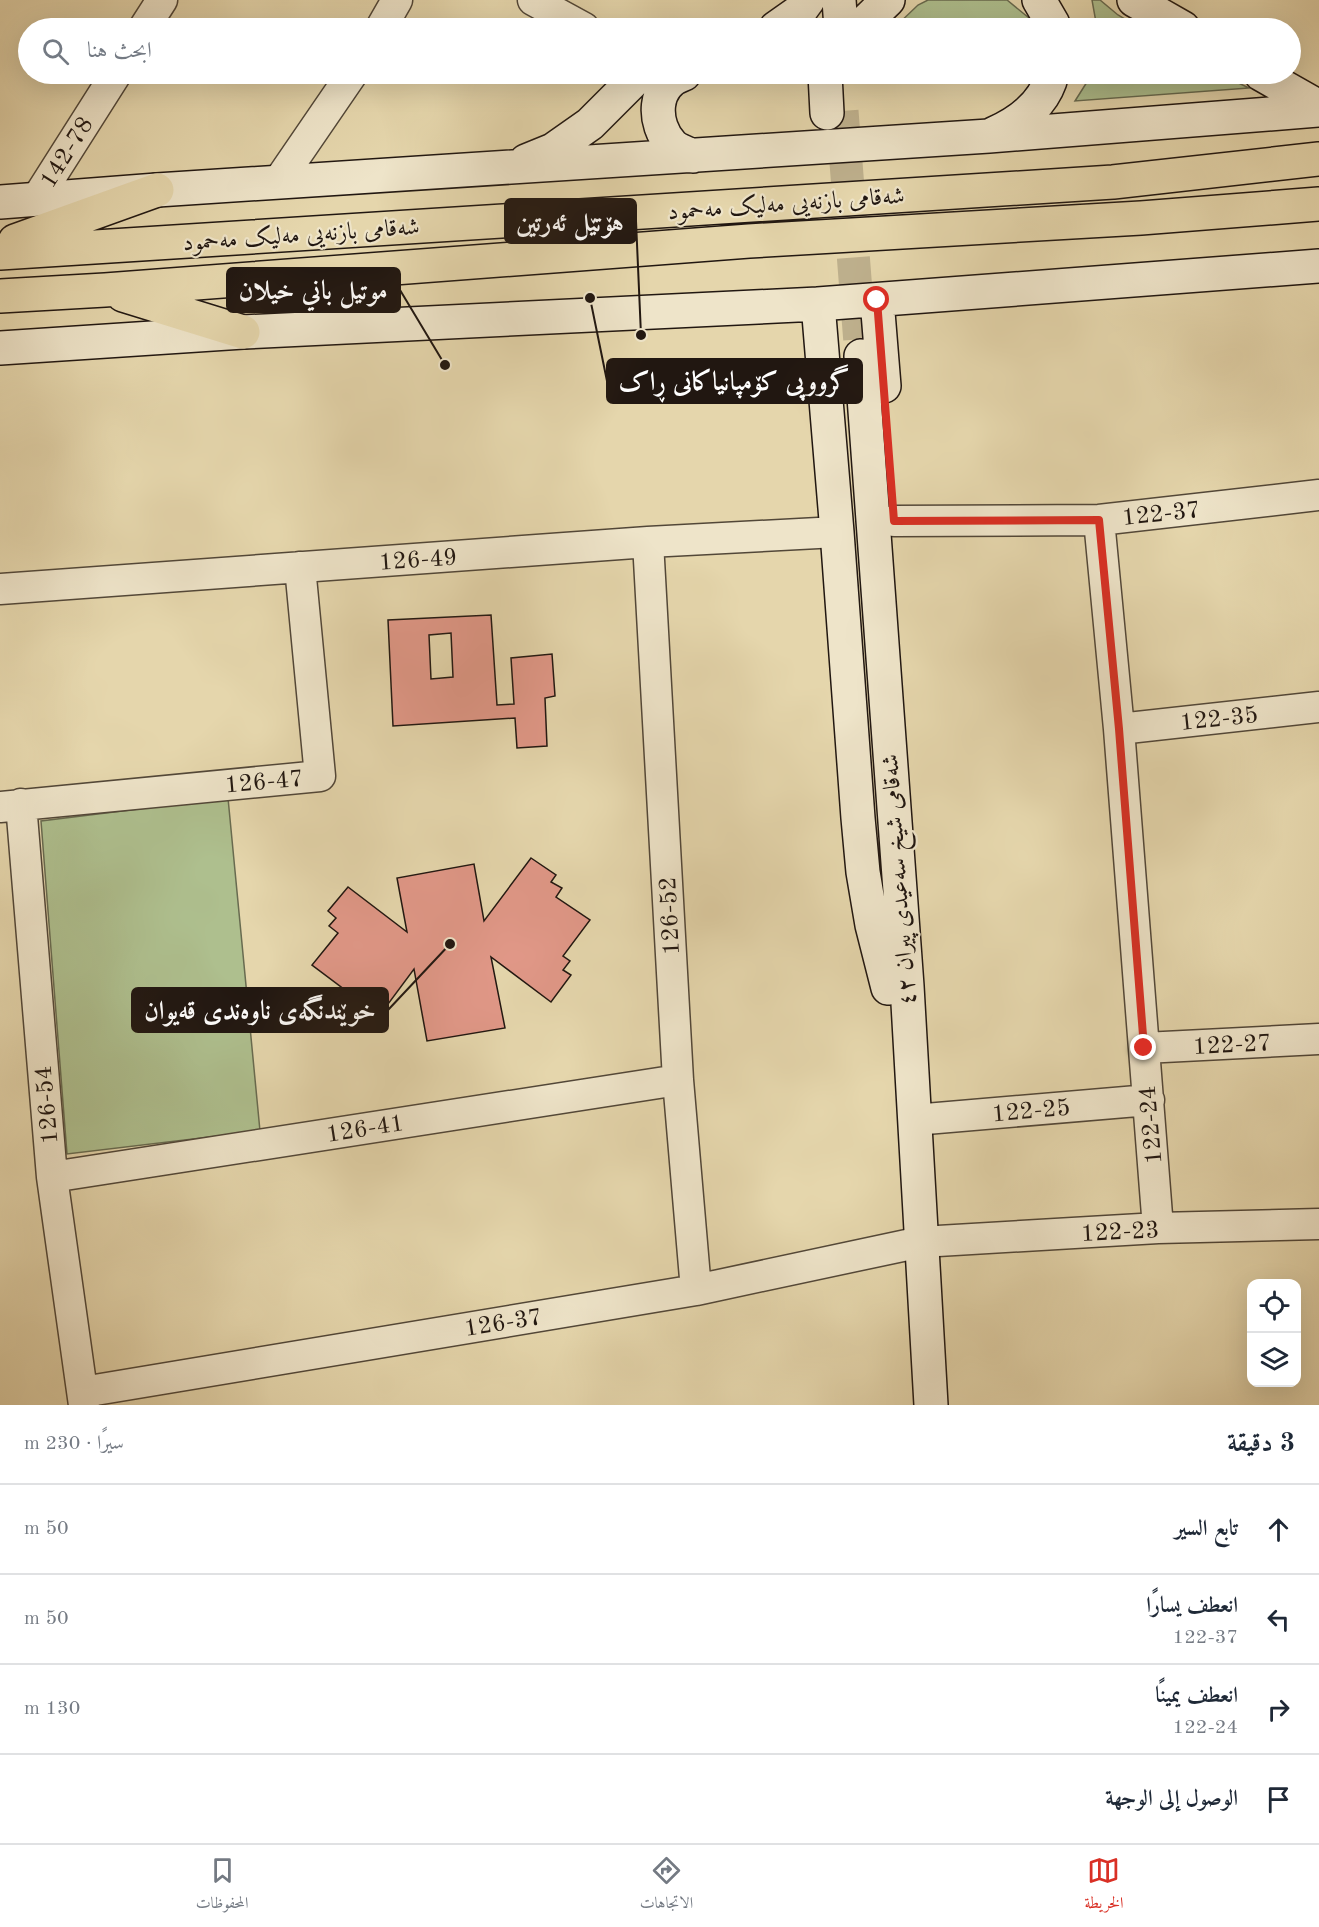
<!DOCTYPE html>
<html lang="ar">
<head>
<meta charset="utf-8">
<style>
	body { margin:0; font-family:"Old Standard TT",Amiri,serif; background:#f2f2f3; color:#1f2937; direction:rtl }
	.controls { position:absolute; right:18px; bottom:18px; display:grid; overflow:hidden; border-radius:12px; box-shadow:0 6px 24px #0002 }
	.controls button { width:54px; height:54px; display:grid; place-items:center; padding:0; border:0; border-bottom:2px solid #e0e1e3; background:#fff; color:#1f2937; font:30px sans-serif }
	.stop { position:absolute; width:18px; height:18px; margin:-14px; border:4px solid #d93025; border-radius:50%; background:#fff }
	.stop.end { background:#d93025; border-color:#fff; box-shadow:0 2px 6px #0008 }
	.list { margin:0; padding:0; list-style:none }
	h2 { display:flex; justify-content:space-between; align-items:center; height:78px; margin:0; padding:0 24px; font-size:26px }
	h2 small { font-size:20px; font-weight:400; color:#747a83 }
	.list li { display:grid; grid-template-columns:39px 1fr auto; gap:18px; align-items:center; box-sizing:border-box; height:90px; padding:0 24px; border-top:2px solid #e0e1e3 }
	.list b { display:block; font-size:22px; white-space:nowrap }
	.list p { margin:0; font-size:20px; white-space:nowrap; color:#747a83 }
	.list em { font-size:20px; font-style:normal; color:#747a83 }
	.icon { flex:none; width:33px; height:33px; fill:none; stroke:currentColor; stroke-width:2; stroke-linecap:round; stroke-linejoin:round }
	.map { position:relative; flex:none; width:1319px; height:1405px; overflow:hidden; direction:ltr }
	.search { position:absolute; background:#fff; box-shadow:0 6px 24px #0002; left:18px; right:18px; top:18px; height:66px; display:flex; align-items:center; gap:15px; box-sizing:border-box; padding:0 21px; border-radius:33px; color:#747a83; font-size:22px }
	.sheet { height:438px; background:#fff }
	nav { display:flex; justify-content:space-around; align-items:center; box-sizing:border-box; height:84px; border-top:2px solid #e0e1e3; background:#fff; font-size:16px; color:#747a83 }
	nav a { display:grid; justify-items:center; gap:3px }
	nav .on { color:#d93025 }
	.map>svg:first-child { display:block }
	.green { fill:#aebf8e; stroke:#686b50; stroke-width:1.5 }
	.building { fill:#e19888; stroke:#211711; stroke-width:1.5; fill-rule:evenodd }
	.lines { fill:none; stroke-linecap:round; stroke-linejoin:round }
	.secondary-tunnel { stroke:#beb08d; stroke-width:33; stroke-dasharray:33 16; stroke-linecap:butt }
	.minor-casing { stroke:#524738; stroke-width:33 }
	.secondary-casing { stroke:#211711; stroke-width:36 }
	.trunk-casing { stroke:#211711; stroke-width:36 }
	.minor { stroke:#eee4c9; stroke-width:30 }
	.secondary { stroke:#eee4c9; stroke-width:33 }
	.trunk { stroke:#e5d6ac; stroke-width:33 }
	.route { stroke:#d93025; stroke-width:8 }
	.labels { text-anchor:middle; stroke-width:4.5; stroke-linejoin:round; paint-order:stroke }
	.street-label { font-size:24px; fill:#211711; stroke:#eee4c9 }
	.leader { fill:none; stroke:#211711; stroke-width:2 }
	.callout-dot { fill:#211711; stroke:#eee4c9; stroke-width:2 }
	.callout { fill:#211711; stroke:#211711; stroke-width:2 }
	.callout-label { font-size:26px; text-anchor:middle; font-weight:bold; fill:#fff }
</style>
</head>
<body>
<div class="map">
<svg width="1319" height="1405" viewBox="0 0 1319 1405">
	<rect width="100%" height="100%" fill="#e5d6ac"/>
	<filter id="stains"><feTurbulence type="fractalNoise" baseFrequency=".00333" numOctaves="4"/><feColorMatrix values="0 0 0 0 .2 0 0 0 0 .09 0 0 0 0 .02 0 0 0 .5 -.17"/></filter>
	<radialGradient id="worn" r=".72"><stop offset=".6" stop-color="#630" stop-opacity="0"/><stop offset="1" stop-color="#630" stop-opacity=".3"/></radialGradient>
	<path class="green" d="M928 0H1007L1029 18 1035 28H894L918 5Z
		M1092 0H1100L1118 15 1140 28H1097Z
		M1092 74H1220L1249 88 1075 101Z
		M228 798 260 1131 67 1154 41 821Z"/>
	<path class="building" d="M491 615 497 705 514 704 511 658 552 654 555 696 545 698 547 746 517 748 515 718 393 726 388 620ZM451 633 453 677 431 679 429 635Z
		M531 858 556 875 551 882 562 888 556 897 590 920 563 956 570 961 563 970 571 975 551 1002 491 957 505 1028 427 1041 414 969 368 1031 345 1013 350 1007 339 998 345 990 312 965 338 933 329 926 336 918 328 911 348 887 407 932 397 878 474 864 484 921Z"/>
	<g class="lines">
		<path class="secondary-tunnel" d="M842 111 861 356"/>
		<g class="minor-casing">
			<path id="minor" d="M533 0 584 28
				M144 28 162 0
				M381 28 397 0
				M278 182 352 74
				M36 200 116 74
				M1099 520 1119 729 1158 1228
				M894 521 1099 520 1319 495
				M648 542 678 1080 696 1290
				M0 589 648 542 837 532
				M1119 729 1319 707
				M21 804 52 1177 84 1405
				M0 807 320 776 300 567
				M1144 1048 1319 1039
				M914 1120 1149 1100
				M52 1177 678 1080
				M83 1392 696 1290 921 1242 1158 1228 1319 1224"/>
		</g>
		<g class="secondary-casing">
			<path id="secondary" d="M839 0 841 28
				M1039 0 1053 24V28
				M1134 0 1183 28
				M776 28 800 11 808 0
				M859 28 888 0
				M684 74C652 84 652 124 672 145 677 150 686 153 693 156
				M825 74 827 113
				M1261 74 1319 107
				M993 134C1020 122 1045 104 1052 74
				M526 161 553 150 590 124 640 74
				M0 202 157 190 989 136 1319 110
				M877 300 884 386
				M818 304 837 532 858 818 863 872 872 925 888 988
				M0 348 243 332 818 304 1319 266
				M861 356 907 986 931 1405"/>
		</g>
		<g class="trunk-casing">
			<path id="trunk" d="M15 241 157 190
				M0 253 1113 182 1319 159
				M123 295 243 332
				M0 296 105 290 749 241 1141 218 1319 204"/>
		</g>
		<use href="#minor" class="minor"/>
		<use href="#secondary" class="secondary"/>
		<use href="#trunk" class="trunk"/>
	</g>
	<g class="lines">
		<path class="route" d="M877 300 894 521 1099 520 1119 729 1144 1048"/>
	</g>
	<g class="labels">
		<g class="street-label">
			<text transform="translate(66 152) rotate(-58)" y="8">142-78</text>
			<text transform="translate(786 203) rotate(-4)" y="8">شەقامی بازنەیی مەلیک مەحمود</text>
			<text transform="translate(301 234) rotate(-4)" y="8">شەقامی بازنەیی مەلیک مەحمود</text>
			<text transform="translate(1161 513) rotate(-6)" y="8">122-37</text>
			<text transform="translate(418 559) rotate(-4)" y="8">126-49</text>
			<text transform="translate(1219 718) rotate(-6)" y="8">122-35</text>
			<text transform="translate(264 781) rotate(-5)" y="8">126-47</text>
			<text transform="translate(898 880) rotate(-94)" y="8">شەقامی شیخ سەعیدی پیران ٤٢</text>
			<text transform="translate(669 916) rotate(-93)" y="8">126-52</text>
			<text transform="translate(1232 1044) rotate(-3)" y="8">122-27</text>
			<text transform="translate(46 1105) rotate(-95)" y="8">126-54</text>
			<text transform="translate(1031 1110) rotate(-5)" y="8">122-25</text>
			<text transform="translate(1150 1125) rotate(-95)" y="8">122-24</text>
			<text transform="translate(365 1128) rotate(-9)" y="8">126-41</text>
			<text transform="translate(1120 1231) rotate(-3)" y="8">122-23</text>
			<text transform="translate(503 1322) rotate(-9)" y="8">126-37</text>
		</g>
	</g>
	<path class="leader" d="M641 335L636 221M445 365L400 290M590 298L607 381M450 944L388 1010"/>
	<g class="callout-dot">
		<circle cx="641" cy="335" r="6"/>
		<circle cx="445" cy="365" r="6"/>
		<circle cx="590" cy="298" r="6"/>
		<circle cx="450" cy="944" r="6"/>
	</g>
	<g class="callout">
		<rect x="505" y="199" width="131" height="44" rx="6"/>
		<rect x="227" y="268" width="173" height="44" rx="6"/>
		<rect x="607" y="359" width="255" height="44" rx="6"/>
		<rect x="132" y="988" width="256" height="44" rx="6"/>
	</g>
	<g class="callout-label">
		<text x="570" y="231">هۆتێل ئەرتین</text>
		<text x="313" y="299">موتيل باني خيلان</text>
		<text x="734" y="390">گرووپی کۆمپانیاکانی ڕاک</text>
		<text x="260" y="1019">خوێندنگەی ناوەندی قەیوان</text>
	</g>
	<rect width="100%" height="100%" filter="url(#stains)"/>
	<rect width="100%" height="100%" fill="url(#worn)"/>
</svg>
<div class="controls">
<button><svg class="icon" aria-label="locate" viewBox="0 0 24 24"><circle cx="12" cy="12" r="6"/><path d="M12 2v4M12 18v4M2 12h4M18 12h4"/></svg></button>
<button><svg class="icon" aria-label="layers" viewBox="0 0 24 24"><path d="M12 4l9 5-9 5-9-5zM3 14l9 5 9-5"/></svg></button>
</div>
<div class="stop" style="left:877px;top:300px"></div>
<div class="stop end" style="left:1144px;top:1048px"></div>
<div class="search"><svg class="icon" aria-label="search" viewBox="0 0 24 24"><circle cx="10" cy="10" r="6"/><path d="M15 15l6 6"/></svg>ابحث هنا</div>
</div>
<section class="sheet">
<h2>3 دقيقة<small>سيرًا · 230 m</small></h2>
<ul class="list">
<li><svg class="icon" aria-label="ahead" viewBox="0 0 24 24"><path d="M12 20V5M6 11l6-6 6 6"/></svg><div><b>تابع السير</b></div><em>50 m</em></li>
<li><svg class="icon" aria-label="left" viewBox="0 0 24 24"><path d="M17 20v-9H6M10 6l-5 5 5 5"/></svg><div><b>انعطف يسارًا</b><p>122-37</p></div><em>50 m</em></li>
<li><svg class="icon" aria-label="right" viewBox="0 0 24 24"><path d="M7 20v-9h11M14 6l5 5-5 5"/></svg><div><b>انعطف يمينًا</b><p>122-24</p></div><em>130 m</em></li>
<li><svg class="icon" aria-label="arrive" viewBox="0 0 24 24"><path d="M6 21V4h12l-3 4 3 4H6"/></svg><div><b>الوصول إلى الوجهة</b></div></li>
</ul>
</section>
<nav>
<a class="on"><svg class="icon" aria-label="map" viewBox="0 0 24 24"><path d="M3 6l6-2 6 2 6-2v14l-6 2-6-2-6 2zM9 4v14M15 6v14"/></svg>الخريطة</a>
<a><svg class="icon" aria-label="directions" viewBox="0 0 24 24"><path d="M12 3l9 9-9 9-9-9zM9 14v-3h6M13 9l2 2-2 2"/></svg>الاتجاهات</a>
<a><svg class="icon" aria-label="saved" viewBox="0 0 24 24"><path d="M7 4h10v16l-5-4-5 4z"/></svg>المحفوظات</a>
</nav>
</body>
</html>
